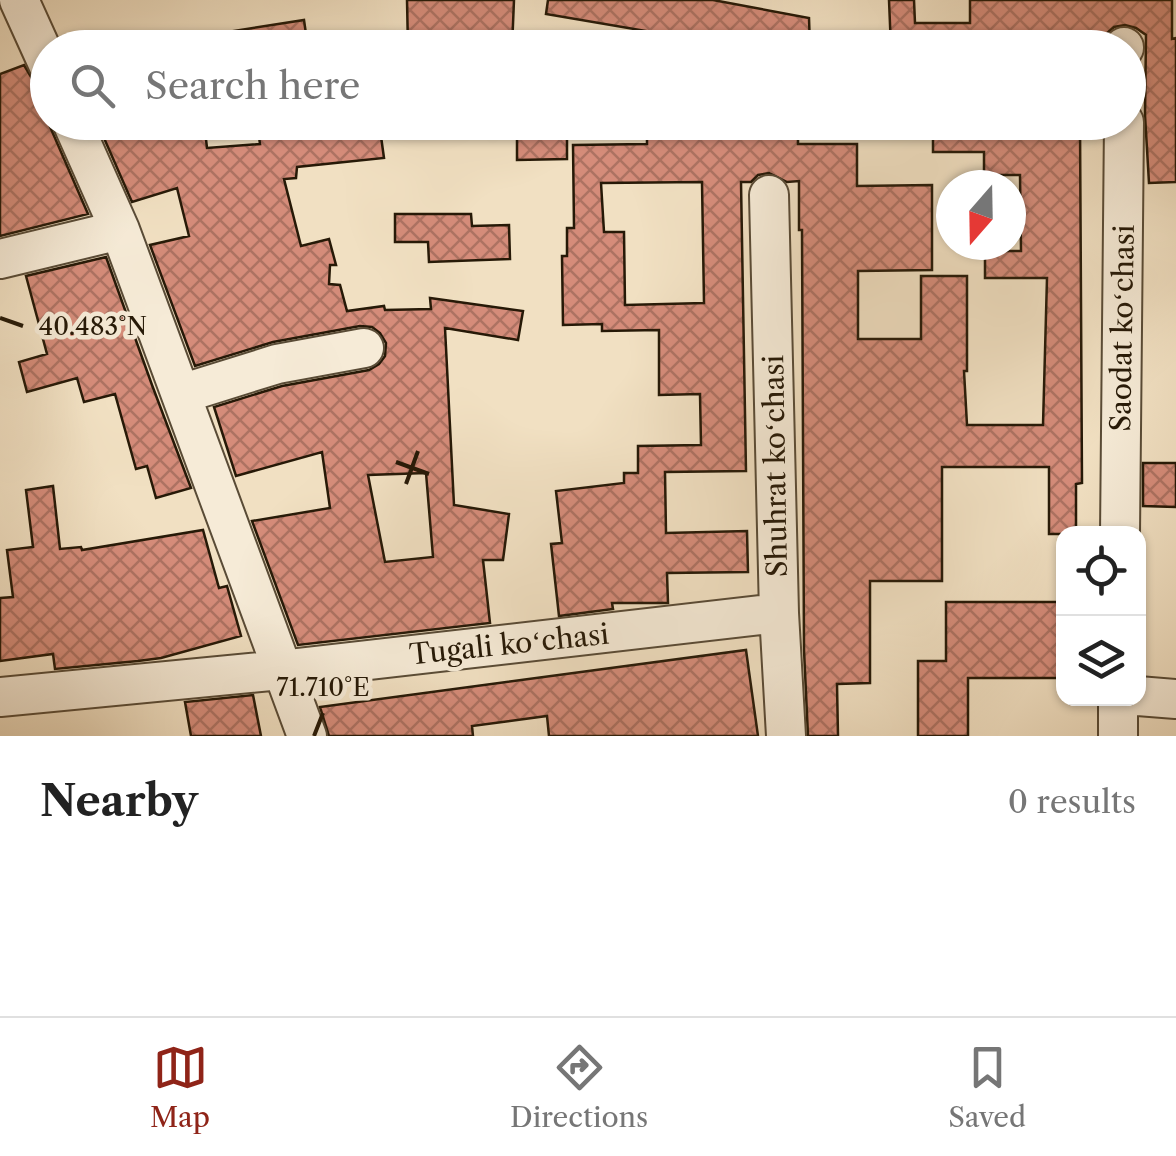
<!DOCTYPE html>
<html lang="en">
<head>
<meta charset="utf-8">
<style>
	body { margin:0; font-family:"Libre Caslon Text",serif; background:#f6f6f6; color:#222 }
	.controls { position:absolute; right:30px; bottom:30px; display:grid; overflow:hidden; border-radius:20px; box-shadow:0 2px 8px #0004 }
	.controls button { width:90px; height:90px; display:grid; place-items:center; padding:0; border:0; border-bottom:2px solid #e0e0e0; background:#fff; color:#222; font:50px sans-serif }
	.compass { position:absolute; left:936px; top:170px; width:90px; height:90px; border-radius:50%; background:#fff; box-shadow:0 2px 8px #0004; rotate:200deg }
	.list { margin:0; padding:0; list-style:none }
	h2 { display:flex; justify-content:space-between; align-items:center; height:130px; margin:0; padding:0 40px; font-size:42px }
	h2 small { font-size:32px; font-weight:400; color:#767676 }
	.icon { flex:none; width:55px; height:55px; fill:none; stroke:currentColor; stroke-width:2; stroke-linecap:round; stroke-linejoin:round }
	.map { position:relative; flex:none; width:1176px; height:736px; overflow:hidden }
	.search { position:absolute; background:#fff; box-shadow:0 2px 8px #0004; left:30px; right:30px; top:30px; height:110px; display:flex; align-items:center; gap:25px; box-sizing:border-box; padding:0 35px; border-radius:55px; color:#767676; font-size:38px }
	.sheet { height:280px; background:#fff }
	nav { display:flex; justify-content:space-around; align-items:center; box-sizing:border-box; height:140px; border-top:2px solid #e0e0e0; background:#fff; font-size:28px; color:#767676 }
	nav a { display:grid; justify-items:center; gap:5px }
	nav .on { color:#8f2418 }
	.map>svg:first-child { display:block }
	.building { fill:url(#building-cross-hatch); stroke:#261907; stroke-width:2.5; fill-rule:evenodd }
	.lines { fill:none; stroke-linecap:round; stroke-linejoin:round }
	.street-casing { stroke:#594b36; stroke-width:42 }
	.street { stroke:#f6ebd7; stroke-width:38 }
	.ticks { fill:none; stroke:#261907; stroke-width:4 }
	.labels { text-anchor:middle; stroke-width:9; stroke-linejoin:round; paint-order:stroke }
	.street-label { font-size:28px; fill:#261907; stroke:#f6ebd7 }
	.ticks-label { font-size:25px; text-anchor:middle; fill:#261907; stroke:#f6ebd7; stroke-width:9; stroke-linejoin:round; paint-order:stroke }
</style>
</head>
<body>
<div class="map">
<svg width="1176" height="736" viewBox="0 0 1176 736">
	<defs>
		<pattern id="building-cross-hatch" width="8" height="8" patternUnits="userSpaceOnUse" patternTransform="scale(2.5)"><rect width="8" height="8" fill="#d58c7a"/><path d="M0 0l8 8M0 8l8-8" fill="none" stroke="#ad7262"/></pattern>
	</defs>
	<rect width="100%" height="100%" fill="#f1e0c2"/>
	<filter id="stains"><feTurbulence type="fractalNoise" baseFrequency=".002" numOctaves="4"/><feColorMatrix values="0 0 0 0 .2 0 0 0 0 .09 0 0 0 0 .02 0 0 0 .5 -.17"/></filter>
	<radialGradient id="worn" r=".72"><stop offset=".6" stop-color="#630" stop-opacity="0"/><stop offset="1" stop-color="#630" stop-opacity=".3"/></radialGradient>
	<path class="building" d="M407 0H514L512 48H408Z
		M548 0H713L809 18 810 48H760L679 32V48H646V31L546 14Z
		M889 0H914L915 23H970V0H1172V39L1176 38V182L1149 183 1145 115 1146 35 1136 28 1125 25 1114 27 1105 35 1102 46 1094 48H891Z
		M304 20 308 48H223L221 33Z
		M24 65 34 82 43 85 48 98V122L88 214 0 236V74Z
		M97 122H204L207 148 260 144 257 122H379L384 158 297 167 296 178 284 179 301 246 329 239 336 265H330L329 284 340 285 347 311 384 306 385 310 431 309 430 298 523 311 518 340 445 328 454 505 509 514 503 560H483L490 623 298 645 252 521 330 508 322 452 236 476 214 407 282 386 369 370 379 364 385 356 386 343 380 333 372 327 360 326 273 342 195 366 150 245 189 236 177 188 132 202ZM426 473 433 557 385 562 368 475Z
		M517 122H567V159L517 160Z
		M647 122H680V135L774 134V122H798V144H857V186L932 185V270L858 271V339H921V276H967V371H964L967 425H1043L1047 278H985V251H1021L1020 175H984V152H933V122H1080L1082 483 1076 484V534H1049V467H942V581H870V683L837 684 838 736H808L804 650 802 230H799V181L787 182 769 173 758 175 751 182H741L746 471 665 472 666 533 747 531 748 572 667 573 668 603H612L613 609 559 616 551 544 562 543 556 491 624 483V473H638V446L701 445 700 394 659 395V330L602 331V324L563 325 562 256H567V228H574L573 145 647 144ZM702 182 704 303 625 305 624 232H604L601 183Z
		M395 214H471L472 226 509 225 510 259 429 262 428 242H395Z
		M106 257 152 385 191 488 156 498 147 466 136 469 115 394 84 402 77 378 27 392 19 362 47 354 26 276Z
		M1143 463H1176V507L1143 506Z
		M53 486 60 549 81 547 82 550 203 530 219 588 227 586 241 636 161 658 138 661 55 669 53 654 0 661V598L13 597 7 550 33 547 26 490Z
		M946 602H1064V678H968V736H918V661H946Z
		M746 650 758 736H549L547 716 472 726 473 736H329L320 707Z
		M253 695 261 736H191L185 702Z"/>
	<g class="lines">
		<g class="street-casing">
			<path id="street" d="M19 0 48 64
				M1124 48V47
				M72 122 120 230 307 736
				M769 195 779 613 786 736
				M0 259 120 230
				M181 394 277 364 364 348
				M1120 534 1124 122
				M1138 696 1176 699
				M0 697 281 670 779 613
				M1118 736V698"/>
		</g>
		<use href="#street" class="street"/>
	</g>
	<path class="ticks" d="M0 318 23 326M396 462 429 474M406 484 418 451M314 736 323 713"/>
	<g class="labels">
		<g class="street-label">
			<text transform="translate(1122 328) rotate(-89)" y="10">Saodat koʻchasi</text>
			<text transform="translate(775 466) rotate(-91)" y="10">Shuhrat koʻchasi</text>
			<text transform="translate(509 644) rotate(-6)" y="10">Tugali koʻchasi</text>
		</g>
	</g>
	<g class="ticks-label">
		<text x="93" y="335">40.483°N</text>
		<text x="323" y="696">71.710°E</text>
	</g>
	<rect width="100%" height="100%" filter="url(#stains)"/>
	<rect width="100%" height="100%" fill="url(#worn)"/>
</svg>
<div class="controls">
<button><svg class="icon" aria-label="locate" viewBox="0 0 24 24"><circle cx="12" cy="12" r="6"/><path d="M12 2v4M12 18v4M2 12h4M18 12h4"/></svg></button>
<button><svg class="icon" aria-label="layers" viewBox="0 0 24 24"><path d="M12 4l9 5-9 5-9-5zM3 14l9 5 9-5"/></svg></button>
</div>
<svg class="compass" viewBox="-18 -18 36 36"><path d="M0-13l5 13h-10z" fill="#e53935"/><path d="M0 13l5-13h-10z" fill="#767676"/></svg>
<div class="search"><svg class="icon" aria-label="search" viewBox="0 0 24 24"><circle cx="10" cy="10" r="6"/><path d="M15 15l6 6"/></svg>Search here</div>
</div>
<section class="sheet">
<h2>Nearby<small>0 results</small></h2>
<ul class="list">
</ul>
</section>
<nav>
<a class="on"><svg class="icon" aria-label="map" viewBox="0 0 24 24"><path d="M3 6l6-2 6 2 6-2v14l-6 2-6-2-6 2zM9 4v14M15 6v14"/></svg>Map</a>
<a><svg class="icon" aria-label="directions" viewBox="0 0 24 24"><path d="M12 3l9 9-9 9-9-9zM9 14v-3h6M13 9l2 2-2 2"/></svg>Directions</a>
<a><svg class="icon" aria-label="saved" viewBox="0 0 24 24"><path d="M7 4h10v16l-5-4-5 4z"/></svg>Saved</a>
</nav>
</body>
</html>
